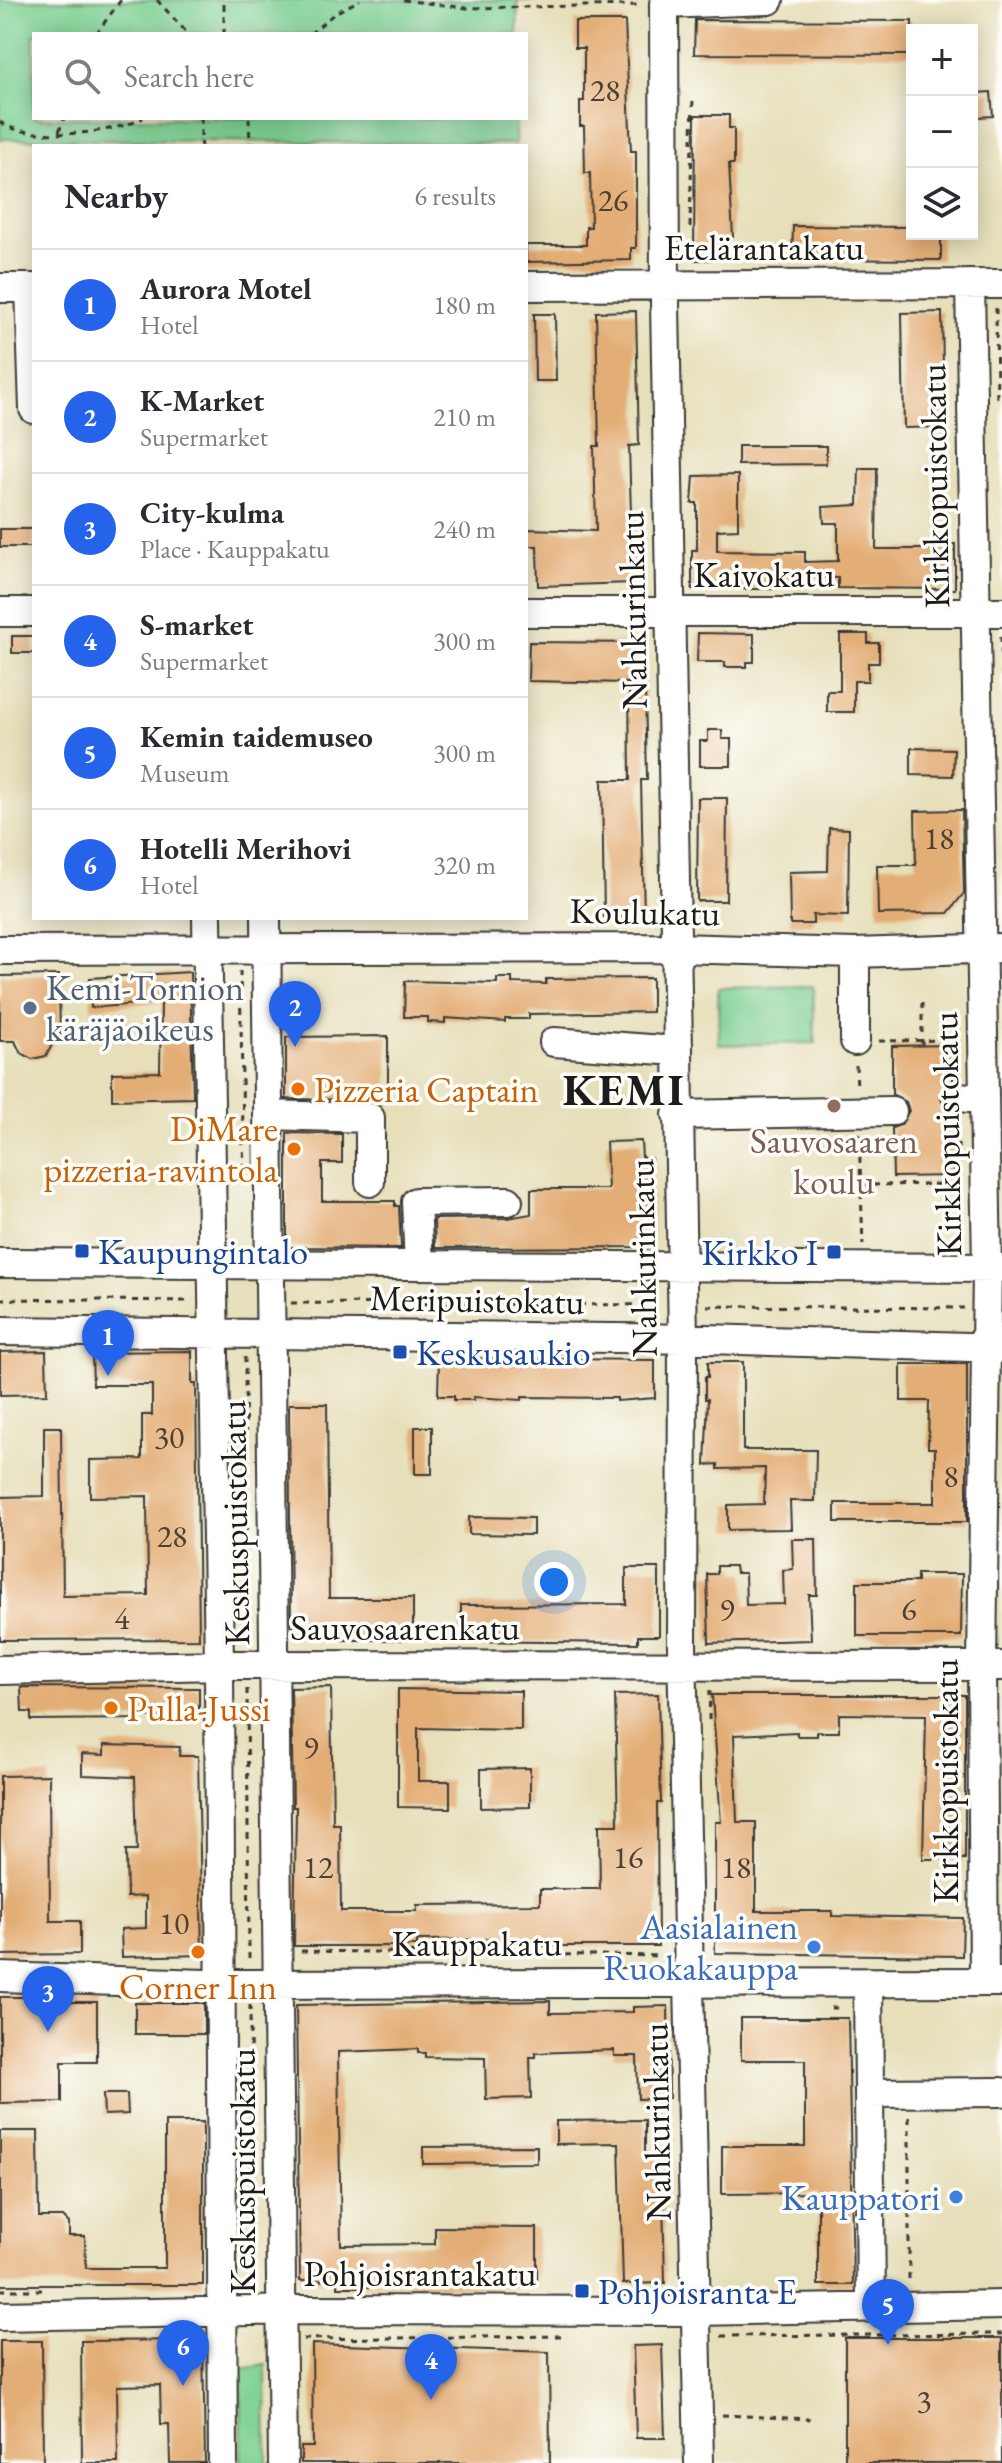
<!DOCTYPE html>
<html lang="en">
<head>
<meta charset="utf-8">
<style>
	body { margin:0; font-family:"EB Garamond",serif; background:#f7f7f7; color:#2b2b33 }
	.controls { position:absolute; right:24px; top:24px; display:grid; overflow:hidden; border-radius:0px; box-shadow:0 4px 20px #0003 }
	.controls button { width:72px; height:72px; display:grid; place-items:center; padding:0; border:0; border-bottom:2px solid #e1e1e2; background:#fff; color:#2b2b33; font:40px sans-serif }
	.you { position:absolute; left:554px; top:1582px; width:28px; height:28px; margin:-20px; border:6px solid #fff; border-radius:50%; background:#1a73e8; box-shadow:0 0 0 12px #1a73e833 }
	.badge { display:grid; place-items:center; width:52px; height:52px; border-radius:50%; background:#2563eb; color:#fff; font-size:26px; font-weight:700 }
	.pin { position:absolute; translate:-50% -66px; filter:drop-shadow(0 2px 4px #0008) }
	.pin::after { content:''; position:absolute; top:42px; width:28px; height:24px; background:inherit; clip-path:polygon(0 0,100% 0,50% 100%) }
	.list { margin:0; padding:0; list-style:none }
	h2 { display:flex; justify-content:space-between; align-items:center; height:104px; margin:0; padding:0 32px; font-size:34px }
	h2 small { font-size:26px; font-weight:400; color:#7c7c81 }
	.list li { display:grid; grid-template-columns:52px 1fr auto; gap:24px; align-items:center; box-sizing:border-box; height:112px; padding:0 32px; border-top:2px solid #e1e1e2 }
	.list b { display:block; font-size:30px; white-space:nowrap }
	.list p { margin:0; font-size:26px; white-space:nowrap; color:#7c7c81 }
	.list em { font-size:26px; font-style:normal; color:#7c7c81 }
	.icon { flex:none; width:44px; height:44px; fill:none; stroke:currentColor; stroke-width:2; stroke-linecap:round; stroke-linejoin:round }
	.map { position:relative; flex:none; width:1002px; height:2463px; overflow:hidden }
	.search { position:absolute; background:#fff; box-shadow:0 4px 20px #0003; left:32px; top:32px; width:496px; height:88px; display:flex; align-items:center; gap:20px; box-sizing:border-box; padding:0 28px; border-radius:0px; color:#7c7c81; font-size:30px }
	.panel { position:absolute; background:#fff; box-shadow:0 4px 20px #0003; left:32px; top:144px; width:496px; height:776px; border-radius:0px }
	.map>svg:first-child { display:block }
	.green { fill:#7ccf91; stroke:#4c7656; stroke-width:2 }
	.building { fill:#e3ad76 }
	.lines { fill:none; stroke-linecap:round; stroke-linejoin:round }
	.minor-casing { stroke:#3a3934; stroke-width:32 }
	.path { stroke:#3a3934; stroke-width:3; stroke-dasharray:6 6; stroke-linecap:butt }
	.minor { stroke:#fff; stroke-width:28 }
	.service-dot { fill:#5c6f8a; stroke:#fdfcf7; stroke-width:3 }
	.food-dot { fill:#e8710a; stroke:#fdfcf7; stroke-width:3 }
	.education-dot { fill:#8d6e63; stroke:#fdfcf7; stroke-width:3 }
	.transit-dot { fill:#1a4fb4; stroke:#fdfcf7; stroke-width:3 }
	.shop-dot { fill:#3f7fe0; stroke:#fdfcf7; stroke-width:3 }
	.labels { text-anchor:middle; stroke-width:7; stroke-linejoin:round; paint-order:stroke }
	.number-label { font-size:32px; fill:#4e4032 }
	.street-label { font-size:36px; fill:#1c1c1c; stroke:#fdfcf7 }
	.service-label { font-size:36px; fill:#4e5e75; stroke:#fdfcf7; text-anchor:start }
	.food-label { font-size:36px; fill:#c56008; stroke:#fdfcf7; text-anchor:start }
	.education-label { font-size:36px; fill:#785e54; stroke:#fdfcf7 }
	.transit-label { font-size:36px; fill:#164399; stroke:#fdfcf7; text-anchor:start }
	.shop-label { font-size:36px; fill:#366cbe; stroke:#fdfcf7; text-anchor:end }
	.district-label { font-size:44px; font-weight:bold; letter-spacing:2px; fill:#1c1c1c; stroke:#fdfcf7 }
</style>
</head>
<body>
<div class="map">
<svg width="1002" height="2463" viewBox="0 0 1002 2463">
	<rect width="100%" height="100%" fill="#fdfcf7"/>
	<filter id="ink" filterUnits="userSpaceOnUse"><feTurbulence type="fractalNoise" baseFrequency=".0125" numOctaves="2"/><feDisplacementMap in="SourceGraphic" scale="16" xChannelSelector="R" yChannelSelector="G"/><feConvolveMatrix kernelMatrix="1 2 1 2 8 2 1 2 1" color-interpolation-filters="sRGB"/></filter>
	<filter id="wash" filterUnits="userSpaceOnUse"><feTurbulence type="fractalNoise" baseFrequency=".006" numOctaves="4" result="noise"/><feDisplacementMap in="SourceGraphic" scale="32" xChannelSelector="R" yChannelSelector="G"/><feGaussianBlur stdDeviation="1.8" result="paint"/><feColorMatrix in="noise" values="0 0 0 0 0 0 0 0 0 0 0 0 0 0 0 0 0 1.4 0 .05"/><feComposite in="paint" operator="in"/></filter>
	<g filter="url(#wash)">
		<rect width="100%" height="100%" fill="#e6dfba"/>
		<path class="green" d="M0 0H553L518 1 517 34H34V118H516L515 144 0 139Z
			M813 986 815 1043 719 1045 718 988Z
			M266 2365 267 2463H241L242 2369Z"/>
		<g id="blocks">
			<path class="building" d="M695 20 912 21V55L694 54Z
				M575 21H625L631 151H636V248H631V260L526 262V245H586V227H591L590 173H585L584 126H580V101H584V48H575Z
				M991 92 993 116 978 117 976 93Z
				M695 115H729V128H734V164H729L733 237H728V260H694Z
				M793 226 912 227V234H941V260L792 259Z
				M636 311 639 445 629 446 633 583 538 586 537 546H526V529L596 531 594 446H599L596 312Z
				M942 312 944 427 904 428 902 313Z
				M534 314H555L556 381H535Z
				M738 446H826V464L738 465Z
				M859 468H877L876 549H932V544H955V589L838 588V578L805 577V589H692V550H697V503H692L694 476 738 475V529L717 530V551L805 552V562L838 561V523H824L823 507 858 505Z
				M0 529H34V547H0Z
				M698 633 754 634V662H747V667H725V662H697Z
				M840 634H868V643H879V663H868V681H854V712H827V691H840Z
				M12 636H34V653H12Z
				M529 642 644 643 647 780H641L644 917H604L602 780H630L629 683 528 681Z
				M708 730H722V739H731V766H700V741H708Z
				M911 748 954 749 953 776 911 775Z
				M698 798H727L726 901H697Z
				M962 810 964 893 948 913 878 914 877 865H916L915 811Z
				M829 828 849 829 848 916 813 915V924H790L789 872 828 871Z
				M190 972 193 1098 112 1100V1073L160 1072 161 1002 91 1008 90 978Z
				M59 975 60 1041H54L46 1056 32 1059 20 1052 15 1041H0V976Z
				M497 978H512V983L546 984V979L652 978V1012L529 1014V1019H505V1022L445 1018V1023L428 1022V1017H404L405 981 497 983Z
				M388 1036V1100L286 1099V1037Z
				M953 1045V1081L945 1087 941 1096 943 1105 953 1113V1176L893 1177 892 1128 901 1125 909 1111 906 1102 892 1094V1046Z
				M287 1133 342 1134V1163H322V1201H395V1206H399L401 1248 287 1247Z
				M641 1141 642 1158H651L653 1247 435 1248 434 1219 508 1218 531 1214V1189H608L606 1142Z
				M46 1351 47 1394 0 1395V1352Z
				M192 1351V1384H196L199 1639 0 1640V1497L44 1496V1427H61L63 1596 148 1595 147 1496 90 1497V1460L142 1459V1415H152V1385H93L92 1352Z
				M439 1358 655 1360V1398L617 1401V1398L522 1397V1400L473 1397 474 1400H454V1396H438Z
				M708 1362H743V1450H816L815 1501H790L791 1529 728 1530V1505L764 1504 765 1468 718 1469V1464L705 1465 708 1399H705V1377H708Z
				M901 1364H967V1522H835V1503H935V1448H928L929 1401H901Z
				M289 1404H327L329 1598H413V1640H329L328 1626H291Z
				M415 1427H432V1474H415Z
				M469 1517 533 1518V1535L469 1534Z
				M792 1539H816L817 1595H809L811 1640 709 1643 707 1574H717V1566H735L736 1573H745L746 1605 784 1604 783 1570 793 1569Z
				M626 1568H659V1636H638V1643L461 1641V1605L626 1604Z
				M917 1574H962L961 1636H857V1582H917Z
				M21 1687 199 1688V1719L139 1716V1719L31 1720V1712H22Z
				M331 1687 333 1824H340L341 1911H417V1905L540 1904V1889H600L599 1825H618L615 1695 658 1694 661 1803H657L658 1946H541L540 1939 417 1940V1946H294L296 1807H293L291 1688Z
				M398 1689 521 1691V1730L418 1728V1781H450V1808L398 1807Z
				M712 1695H965V1859H923L926 1715 839 1714V1732H817V1736H797V1732L734 1735 737 1822H756V1911H832V1916L963 1918 962 1956 715 1953V1822H721Z
				M104 1745 180 1747 179 1756H198L202 1955 122 1957 121 1929 146 1928V1896L127 1897 126 1851H137L135 1777 82 1775V1754L104 1755Z
				M530 1768V1807L481 1808V1769Z
				M49 1775 50 1921H80V1954L0 1955V1776Z
				M0 1997H38V2002H97V2062H62V2102L0 2103Z
				M550 2001V2013L633 2012V2007L668 2006 669 2098 638 2099 637 2056H614V2050L536 2053V2057H530L531 2098 486 2099 485 2058 425 2057V2053H418V2049L338 2052 341 2245 435 2244V2227L537 2228V2284H523V2287H338V2280L300 2281 296 2005Z
				M135 2003H204V2034H135Z
				M741 2018H848L853 2285H818V2193L722 2194V2146H805V2060H741Z
				M103 2094H127L128 2114 104 2115Z
				M645 2120V2156H662L665 2283 623 2284 619 2143 556 2144V2121Z
				M165 2122H203V2285H0V2131H38L39 2217H63L69 2223V2236H85L86 2268H165Z
				M537 2146V2163L423 2164V2147Z
				M845 2338H1002V2463H845Z
				M203 2340 205 2463H170L169 2424H161L160 2385 117 2386 118 2463H82L81 2341Z
				M0 2341H42L43 2463H0Z
				M312 2344 549 2352 550 2463H301V2447H313Z
				M662 2345 665 2438H636L633 2346Z"/>
		</g>
	</g>
	<g filter="url(#ink)">
		<use href="#blocks" fill-opacity="0" stroke="#3a3934" stroke-width="2"/>
		<g class="lines">
			<g class="minor-casing">
				<path id="minor" d="M970 284 987 1268 982 1666 984 1982
					M526 286 1002 284
					M0 288H34
					M30 288 34 409
					M0 612H34
					M526 612H1002
					M207 918 219 1665 223 2463
					M266 918 283 2463
					M0 950 676 948 855 953 1002 948
					M855 953V1041
					M554 1042 677 1051
					M958 1097 982 1099
					M268 1115 370 1118V1182
					M677 1115 892 1111
					M0 1263 1002 1268
					M419 1265 416 1202 508 1201
					M0 1331 707 1339 1002 1348
					M0 1670 219 1665 1002 1666
					M0 1977 205 1984 1002 1982
					M868 1983 871 2306
					M869 2093 1002 2092
					M0 2316 300 2310 695 2311 1002 2305
					M699 2463 682 1644 683 1339 665 303 664 4 769 0"/>
			</g>
			<path class="path" d="M157 0 188 34
				M403 0 467 8 640 5
				M96 34 121 0
				M224 34V0
				M310 34 335 13 360 0
				M201 118V146
				M249 118 250 146
				M0 122C26 142 116 134 143 118
				M59 132 64 118
				M690 227 693 96
				M996 308 997 404
				M1001 636 1002 675
				M240 971 244 1187
				M879 1041 958 1040
				M958 1041V1074
				M922 1045V998
				M856 1065 857 1089
				M859 1133 863 1245
				M861 1185 958 1184V1121
				M0 1299 188 1301
				M291 1303 659 1305
				M707 1306 964 1308
				M245 1357 247 1641
				M247 1689 249 1958
				M709 1720 710 1688
				M301 1951 665 1956
				M250 2005 252 2290
				M831 2008H843
				M909 2117V2285
				M0 2290H44
				M721 2336 1002 2334
				M303 2339 564 2336
				M722 2415 810 2419"/>
			<use href="#minor" class="minor"/>
		</g>
	</g>
	<circle class="service-dot" cx="30" cy="1008" r="8"/>
	<g class="food-dot">
		<circle cx="298" cy="1089" r="8"/>
		<circle cx="294" cy="1149" r="8"/>
		<circle cx="111" cy="1708" r="8"/>
		<circle cx="198" cy="1952" r="8"/>
	</g>
	<circle class="education-dot" cx="834" cy="1106" r="8"/>
	<g class="transit-dot">
		<rect x="74" y="1243" width="16" height="16" rx="4"/>
		<rect x="826" y="1244" width="16" height="16" rx="4"/>
		<rect x="392" y="1344" width="16" height="16" rx="4"/>
		<rect x="574" y="2283" width="16" height="16" rx="4"/>
	</g>
	<g class="shop-dot">
		<circle cx="814" cy="1947" r="8"/>
		<circle cx="956" cy="2197" r="8"/>
	</g>
	<g class="labels">
		<g class="number-label">
			<text x="605" y="101">28</text>
			<text x="613" y="211">26</text>
			<text x="939" y="849">18</text>
			<text x="169" y="1448">30</text>
			<text x="951" y="1487">8</text>
			<text x="172" y="1547">28</text>
			<text x="727" y="1620">9</text>
			<text x="909" y="1620">6</text>
			<text x="122" y="1629">4</text>
			<text x="311" y="1758">9</text>
			<text x="628" y="1868">16</text>
			<text x="318" y="1878">12</text>
			<text x="736" y="1878">18</text>
			<text x="174" y="1934">10</text>
			<text x="924" y="2412">3</text>
		</g>
		<g class="street-label">
			<text x="764" y="260">Etelärantakatu</text>
			<text transform="translate(934 486) rotate(-91)" y="13">Kirkkopuistokatu</text>
			<text x="764" y="587">Kaivokatu</text>
			<text transform="translate(632 610) rotate(-91)" y="13">Nahkurinkatu</text>
			<text transform="translate(645 911) rotate(1)" y="13">Koulukatu</text>
			<text transform="translate(946 1134) rotate(-91)" y="13">Kirkkopuistokatu</text>
			<text transform="translate(642 1258) rotate(-91)" y="13">Nahkurinkatu</text>
			<text transform="translate(477 1299) rotate(1)" y="13">Meripuistokatu</text>
			<text transform="translate(234 1523) rotate(-91)" y="13">Keskuspuistokatu</text>
			<text x="405" y="1640">Sauvosaarenkatu</text>
			<text transform="translate(945 1781) rotate(-90)" y="13">Kirkkopuistokatu</text>
			<text x="477" y="1956">Kauppakatu</text>
			<text transform="translate(656 2122) rotate(-91)" y="13">Nahkurinkatu</text>
			<text transform="translate(242 2171) rotate(-90)" y="13">Keskuspuistokatu</text>
			<text x="420" y="2286">Pohjoisrantakatu</text>
		</g>
		<g class="service-label">
			<text x="46" y="1000">Kemi-Tornion<tspan x="46" dy="41">käräjäoikeus</tspan></text>
		</g>
		<g class="food-label">
			<text x="314" y="1102">Pizzeria Captain</text>
			<text x="278" y="1141" text-anchor="end">DiMare<tspan x="278" dy="41">pizzeria-ravintola</tspan></text>
			<text x="127" y="1721">Pulla-Jussi</text>
			<text x="198" y="1999" text-anchor="middle">Corner Inn</text>
		</g>
		<g class="education-label">
			<text x="834" y="1153">Sauvosaaren<tspan x="834" dy="41">koulu</tspan></text>
		</g>
		<g class="transit-label">
			<text x="98" y="1264">Kaupungintalo</text>
			<text x="818" y="1265" text-anchor="end">Kirkko I</text>
			<text x="416" y="1365">Keskusaukio</text>
			<text x="598" y="2304">Pohjoisranta E</text>
		</g>
		<g class="shop-label">
			<text x="798" y="1939">Aasialainen<tspan x="798" dy="41">Ruokakauppa</tspan></text>
			<text x="940" y="2210">Kauppatori</text>
		</g>
		<g class="district-label">
			<text x="624" y="1105">KEMI</text>
		</g>
	</g>
</svg>
<div class="controls">
<button>+</button>
<button>−</button>
<button><svg class="icon" aria-label="layers" viewBox="0 0 24 24"><path d="M12 4l9 5-9 5-9-5zM3 14l9 5 9-5"/></svg></button>
</div>
<div class="you"></div>
<div class="pin badge" style="left:108px;top:1376px">1</div>
<div class="pin badge" style="left:295px;top:1047px">2</div>
<div class="pin badge" style="left:48px;top:2032px">3</div>
<div class="pin badge" style="left:431px;top:2400px">4</div>
<div class="pin badge" style="left:888px;top:2345px">5</div>
<div class="pin badge" style="left:183px;top:2386px">6</div>
<div class="search"><svg class="icon" aria-label="search" viewBox="0 0 24 24"><circle cx="10" cy="10" r="6"/><path d="M15 15l6 6"/></svg>Search here</div>
<section class="panel">
<h2>Nearby<small>6 results</small></h2>
<ul class="list">
<li><span class="badge">1</span><div><b>Aurora Motel</b><p>Hotel</p></div><em>180 m</em></li>
<li><span class="badge">2</span><div><b>K-Market</b><p>Supermarket</p></div><em>210 m</em></li>
<li><span class="badge">3</span><div><b>City-kulma</b><p>Place · Kauppakatu</p></div><em>240 m</em></li>
<li><span class="badge">4</span><div><b>S-market</b><p>Supermarket</p></div><em>300 m</em></li>
<li><span class="badge">5</span><div><b>Kemin taidemuseo</b><p>Museum</p></div><em>300 m</em></li>
<li><span class="badge">6</span><div><b>Hotelli Merihovi</b><p>Hotel</p></div><em>320 m</em></li>
</ul>
</section>
</div>
</body>
</html>
